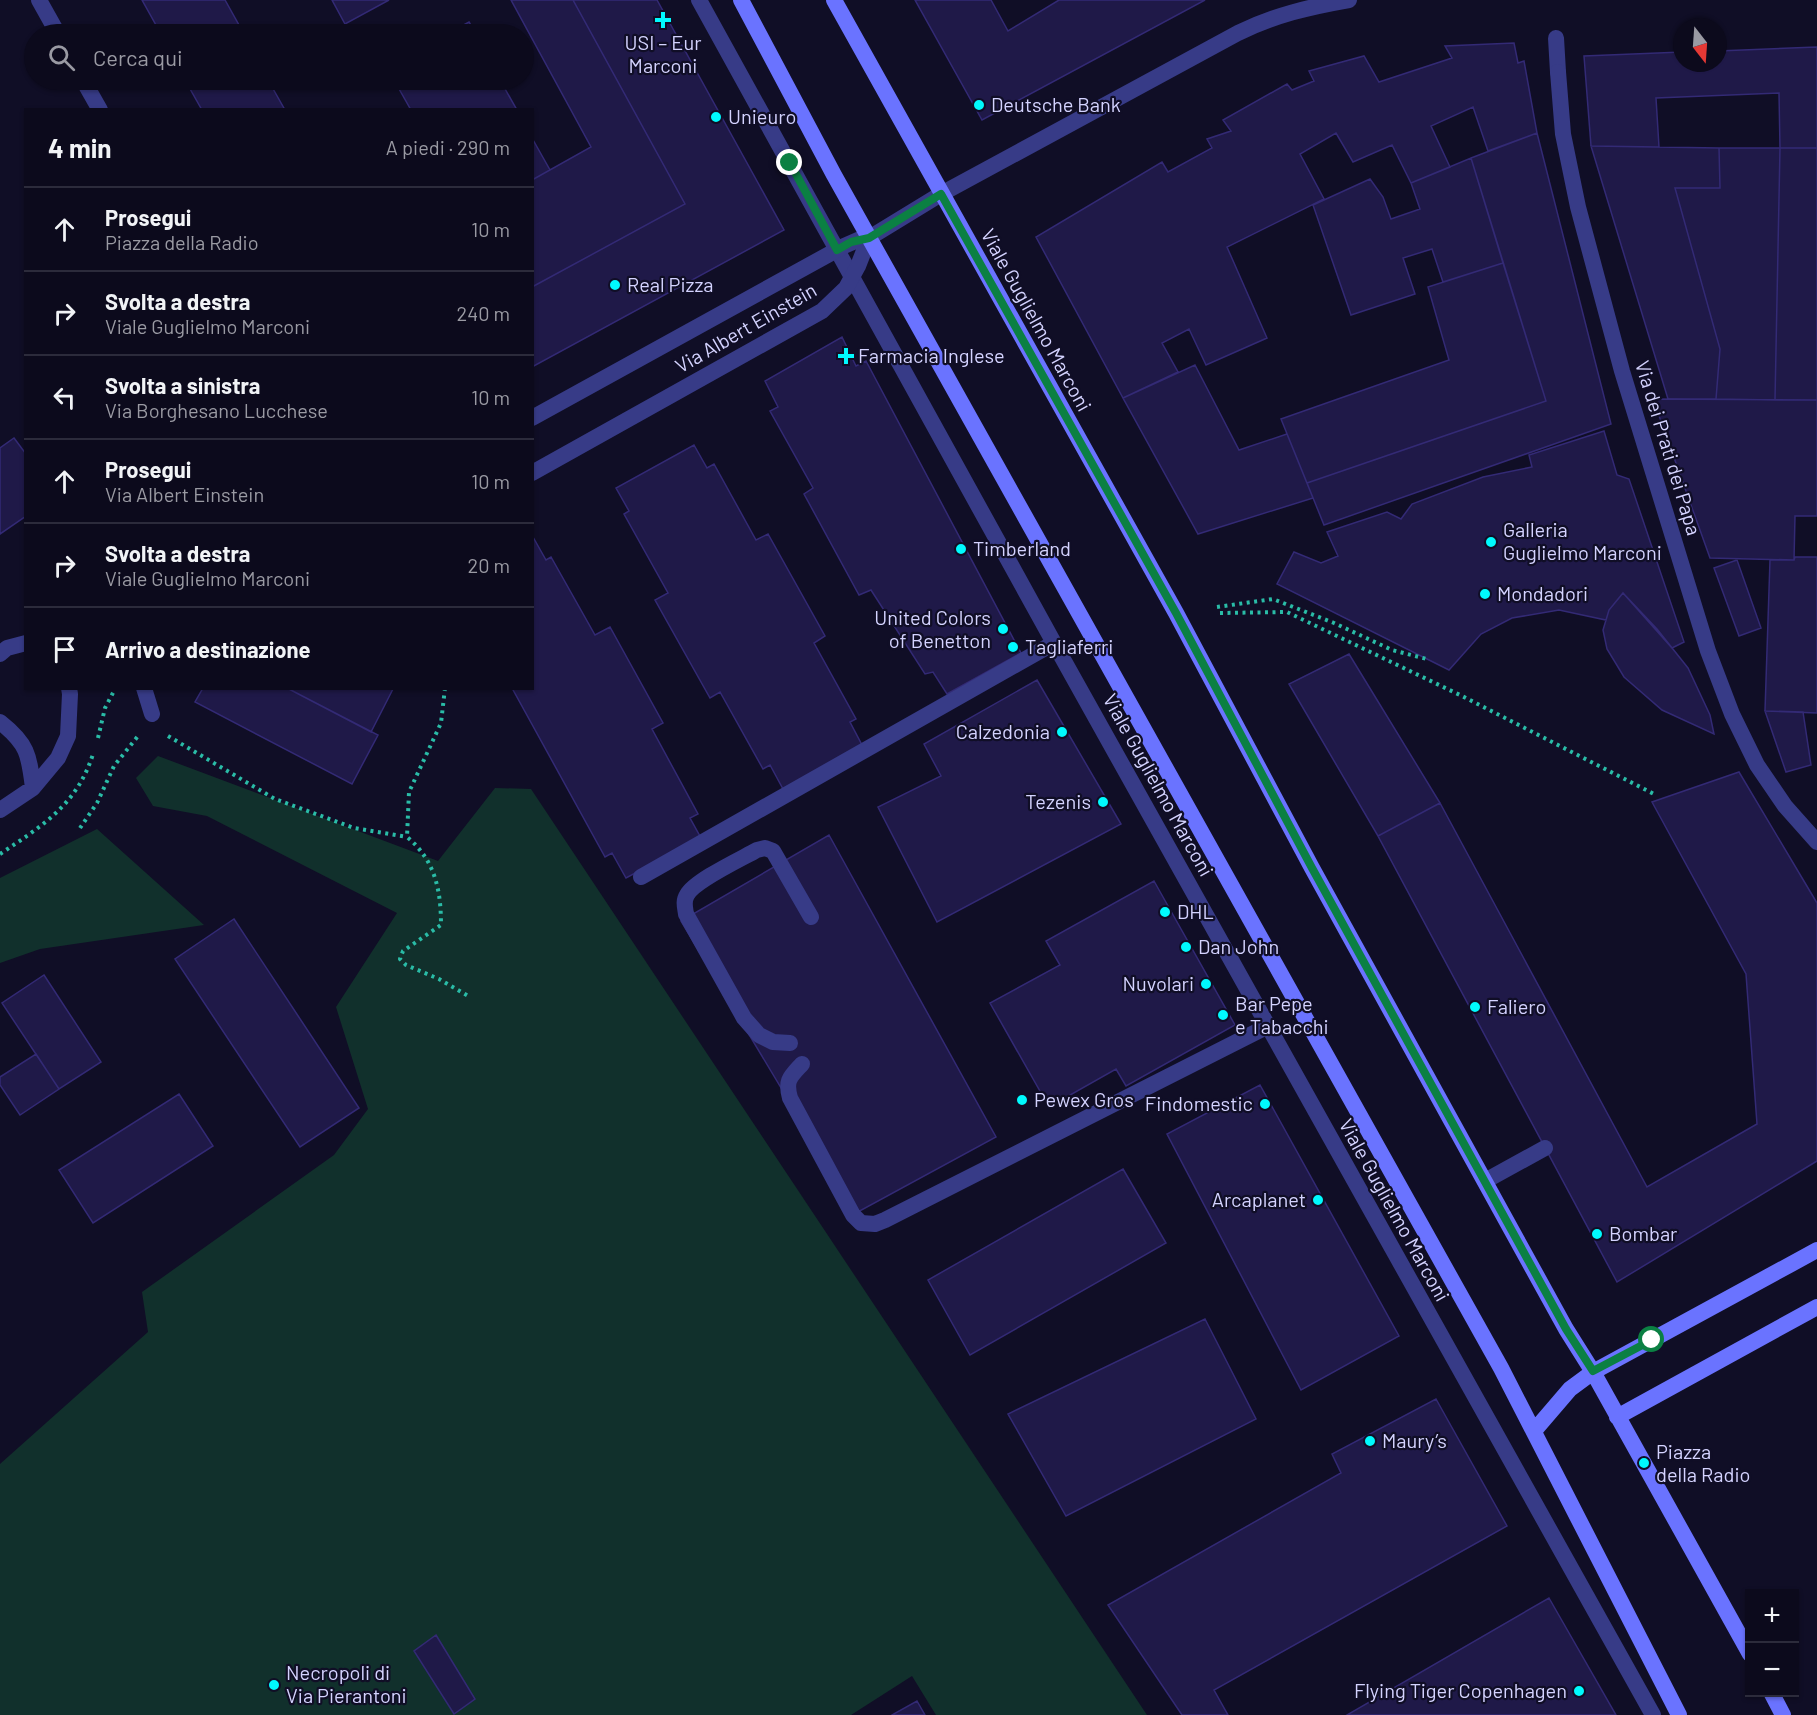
<!DOCTYPE html>
<html lang="it">
<head>
<meta charset="utf-8">
<style>
	body { margin:0; font-family:Barlow,sans-serif; background:#1a1829; color:#f1f3f6 }
	.controls { position:absolute; right:18px; bottom:18px; display:grid; overflow:hidden; border-radius:0px; box-shadow:0 2px 4px #0004 }
	.controls button { width:54px; height:54px; display:grid; place-items:center; padding:0; border:0; border-bottom:2px solid #2c2b3b; background:#0c0a1c; color:#f1f3f6; font:30px sans-serif }
	.compass { position:absolute; left:1673px; top:18px; width:54px; height:54px; border-radius:50%; background:#0c0a1c; box-shadow:0 2px 4px #0004; rotate:163deg }
	.stop { position:absolute; width:18px; height:18px; margin:-14px; border:4px solid #0b8043; border-radius:50%; background:#fff }
	.stop.end { background:#0b8043; border-color:#fff; box-shadow:0 2px 6px #0008 }
	.list { margin:0; padding:0; list-style:none }
	h2 { display:flex; justify-content:space-between; align-items:center; height:78px; margin:0; padding:0 24px; font-size:26px }
	h2 small { font-size:20px; font-weight:400; color:#9a9aa3 }
	.list li { display:grid; grid-template-columns:39px 1fr auto; gap:18px; align-items:center; box-sizing:border-box; height:84px; padding:0 24px; border-top:2px solid #2c2b3b }
	.list b { display:block; font-size:22px; white-space:nowrap }
	.list p { margin:0; font-size:20px; white-space:nowrap; color:#9a9aa3 }
	.list em { font-size:20px; font-style:normal; color:#9a9aa3 }
	.icon { flex:none; width:33px; height:33px; fill:none; stroke:currentColor; stroke-width:2; stroke-linecap:round; stroke-linejoin:round }
	.map { position:relative; flex:none; width:1817px; height:1715px; overflow:hidden }
	.search { position:absolute; background:#0c0a1c; box-shadow:0 2px 4px #0004; left:24px; top:24px; width:510px; height:66px; display:flex; align-items:center; gap:15px; box-sizing:border-box; padding:0 21px; border-radius:33px; color:#9a9aa3; font-size:22px }
	.panel { position:absolute; background:#0c0a1c; box-shadow:0 2px 4px #0004; left:24px; top:108px; width:510px; height:582px; border-radius:0px }
	.map>svg:first-child { display:block }
	.green { fill:#11302c }
	.building { fill:#1f1948; stroke:#332a75; stroke-width:1.5 }
	.lines { fill:none; stroke-linecap:round; stroke-linejoin:round }
	.path { stroke:#2abca7; stroke-width:4; stroke-dasharray:3 4.5; stroke-linecap:butt }
	.service { stroke:#373b87; stroke-width:16 }
	.pedestrian { stroke:#373b87; stroke-width:16 }
	.minor { stroke:#373b87; stroke-width:16 }
	.secondary { stroke:#6a73ff; stroke-width:16 }
	.route { stroke:#0b8043; stroke-width:8 }
	.poi-dot { fill:#00fafe; stroke:#100e26; stroke-width:2 }
	.labels { text-anchor:middle; stroke-width:4.5; stroke-linejoin:round; paint-order:stroke }
	.poi-label { font-size:20px; fill:#d4d3ff; stroke:#100e26; text-anchor:start }
	.street-label { font-size:20px; fill:#d4d3ff; stroke:#100e26 }
</style>
</head>
<body>
<div class="map">
<svg width="1817" height="1715" viewBox="0 0 1817 1715">
	<rect width="100%" height="100%" fill="#100e26"/>
	<path class="green" d="M158 756 438 861 495 788 531 789 1147 1715H936L912 1676 851 1715H0V1464L148 1332 142 1292 334 1155 368 1109 336 1007 397 913 207 816 153 806 136 778Z
		M97 829 204 925 40 949 0 963V878Z"/>
	<path class="building" d="M142 0H225L244 34H161Z
		M332 0H389L345 24Z
		M511 0H573L685 204 532 287V180L591 147Z
		M573 0H657L784 230 532 367V287L685 204Z
		M915 0H991L1008 31 1059 0H1205L982 120Z
		M469 22 476 34H447Z
		M1514 43 1518 63 1524 61 1537 133 1488 151 1473 107 1431 126 1450 167 1411 183 1392 145 1353 162 1336 133 1300 154 1324 199 1227 247 1267 338 1206 365 1189 329 1162 343 1178 372 1123 398 1036 237 1162 162 1168 172 1212 148 1207 139 1231 131 1223 120 1287 84 1292 90 1314 81 1309 71 1364 56 1379 82 1452 58 1445 46Z
		M1817 47V148H1780L1779 93 1656 98 1659 147 1591 146 1584 56 1682 52V63H1718V51Z
		M185 80H268L285 110H202Z
		M394 80H500L517 110H411Z
		M1537 133 1611 424 1324 525 1307 483 1546 401 1471 158Z
		M532 138 550 170 532 180Z
		M1591 146 1719 148 1720 188H1675L1720 349 1716 399H1668Z
		M1719 148H1780L1775 400 1716 399 1720 349 1675 188H1720Z
		M1780 148H1817V400H1775Z
		M1471 158 1503 263 1443 282 1432 249 1403 258 1415 294 1351 315 1313 205 1370 179 1383 197 1391 219 1420 209 1411 183Z
		M1503 263 1546 401 1307 483 1281 419 1449 360 1428 287Z
		M842 337 856 366 866 361 1021 653 947 694 933 672 925 674 871 590 859 595 804 494 813 488 770 411 778 407 765 381Z
		M1195 365 1239 450 1287 434 1313 498 1198 534 1123 398Z
		M1653 399 1817 400V516H1795L1794 560 1710 558Z
		M1604 431 1617 475 1629 479 1684 642 1672 648 1623 593 1609 610 1606 620 1559 610 1512 618 1481 634 1449 670 1277 584 1294 552 1321 563 1338 556 1327 532 1387 512 1401 519 1412 504 1483 477 1532 467 1529 455Z
		M14 438 26 454V516L0 534V448Z
		M694 445 707 468 714 464 756 540 768 534 825 636 814 643 856 719 850 722 862 745 783 789 770 765 763 769 720 692 710 698 655 600 668 593 624 514 629 511 616 488Z
		M533 537 546 560 551 557 595 635 610 627 663 723 652 729 698 814 690 818 701 838 626 878 612 853 605 857 512 688H532Z
		M1795 557H1817V713L1765 711 1770 560H1794Z
		M1737 560 1761 628 1739 636 1714 568Z
		M1623 593 1657 629 1688 668 1710 715 1714 734 1662 710 1624 677 1607 649 1603 630 1609 610Z
		M1349 654 1440 803 1378 836 1289 684Z
		M1037 680 1121 824 937 922 878 807 941 776 924 744Z
		M203 688H287L378 735 352 784 195 702Z
		M287 688H392L393 689 371 732Z
		M1765 711 1803 712 1811 765 1786 772Z
		M1739 772 1817 903V1161L1617 1282 1378 836 1440 803 1647 1187 1757 1124 1746 974 1652 802Z
		M829 835 996 1137 856 1213 681 921Z
		M1154 881 1235 1025 1126 1086 1116 1069 1049 1107 990 1003 1060 965 1046 941Z
		M234 919 359 1108 300 1147 175 959Z
		M44 975 101 1062 59 1089 2 1003Z
		M36 1054 59 1089 20 1115 0 1085V1077Z
		M1260 1085 1399 1336 1301 1390 1167 1134Z
		M179 1094 213 1146 93 1223 59 1170Z
		M1123 1169 1166 1243 970 1355 928 1280Z
		M1205 1319 1256 1419 1066 1516 1008 1414Z
		M1436 1399 1507 1526 1214 1690 1228 1715H1182L1108 1605 1341 1473 1332 1454Z
		M1549 1598 1616 1715H1347Z
		M436 1635 475 1699 454 1714 414 1651Z
		M917 1701 925 1715H892Z"/>
	<g class="lines">
		<path class="path" d="M1217 607 1273 599 1334 623 1392 650 1427 659
			M1220 613 1287 612 1462 696 1654 794
			M445 688 441 723 409 792 407 837C435 860 441 890 441 925L403 951 400 959 406 965 439 979 470 997
			M168 736 275 799 354 828 407 837
			M98 738 105 708 115 689
			M80 828 97 803 114 766 138 736
			M0 854C42 826 77 805 93 754"/>
		<path class="service" d="M699 0 1054 643 1653 1715
			M144 688 152 714
			M641 877 1054 643
			M790 1043 773 1042 759 1035 744 1018 686 914C685 907 683 901 687 895 694 881 741 859 757 850L765 848 773 851 811 917
			M802 1064C790 1077 785 1080 790 1098L853 1215 861 1223 875 1224 885 1220 1268 1026
			M1485 1181 1545 1148"/>
		<path class="pedestrian" d="M1556 38 1558 72"/>
		<path class="minor" d="M39 0 58 34
			M1558 72 1563 134 1578 207 1622 371 1708 651 1732 714 1757 765 1785 806 1817 842
			M83 80 100 110
			M532 418 844 246 860 239 869 238 941 194 1238 33C1275 15 1309 7 1349 0
			M532 473 822 311 846 288 858 266 869 238
			M0 654 7 648 26 643
			M0 722C28 744 29 755 33 788
			M0 810 33 788 58 758 68 736 70 694 69 688"/>
		<path class="secondary" d="M741 0 834 175 1501 1368 1679 1715
			M834 0 1176 613 1312 868 1566 1329 1593 1372 1750 1654
			M1617 1417 1817 1307
			M1534 1431 1570 1389 1593 1372 1817 1250
			M1771 1692 1783 1715"/>
	</g>
	<g class="lines">
		<path class="route" d="M790 163 837 250 851 242 869 238 941 194 1176 613 1312 868 1566 1329 1593 1371 1652 1340"/>
	</g>
	<g class="poi-dot">
		<path d="M660 11h6v6h6v6h-6v6h-6v-6h-6v-6h6z"/>
		<circle cx="979" cy="105" r="6"/>
		<circle cx="716" cy="117" r="6"/>
		<circle cx="615" cy="285" r="6"/>
		<path d="M843 347h6v6h6v6h-6v6h-6v-6h-6v-6h6z"/>
		<circle cx="1491" cy="542" r="6"/>
		<circle cx="961" cy="549" r="6"/>
		<circle cx="1485" cy="594" r="6"/>
		<circle cx="1003" cy="629" r="6"/>
		<circle cx="1013" cy="647" r="6"/>
		<circle cx="1062" cy="732" r="6"/>
		<circle cx="1103" cy="802" r="6"/>
		<circle cx="1165" cy="912" r="6"/>
		<circle cx="1186" cy="947" r="6"/>
		<circle cx="1206" cy="984" r="6"/>
		<circle cx="1475" cy="1007" r="6"/>
		<circle cx="1223" cy="1015" r="6"/>
		<circle cx="1022" cy="1100" r="6"/>
		<circle cx="1265" cy="1104" r="6"/>
		<circle cx="1318" cy="1200" r="6"/>
		<circle cx="1597" cy="1234" r="6"/>
		<circle cx="1370" cy="1441" r="6"/>
		<circle cx="1644" cy="1463" r="6"/>
		<circle cx="274" cy="1685" r="6"/>
		<circle cx="1579" cy="1691" r="6"/>
	</g>
	<g class="labels">
		<g class="poi-label">
			<text x="663" y="50" text-anchor="middle">USI – Eur<tspan x="663" dy="23">Marconi</tspan></text>
			<text x="991" y="112">Deutsche Bank</text>
			<text x="728" y="124">Unieuro</text>
			<text x="627" y="292">Real Pizza</text>
			<text x="858" y="363">Farmacia Inglese</text>
			<text x="1503" y="537">Galleria<tspan x="1503" dy="23">Guglielmo Marconi</tspan></text>
			<text x="973" y="556">Timberland</text>
			<text x="1497" y="601">Mondadori</text>
			<text x="991" y="625" text-anchor="end">United Colors<tspan x="991" dy="23">of Benetton</tspan></text>
			<text x="1025" y="654">Tagliaferri</text>
			<text x="1050" y="739" text-anchor="end">Calzedonia</text>
			<text x="1091" y="809" text-anchor="end">Tezenis</text>
			<text x="1177" y="919">DHL</text>
			<text x="1198" y="954">Dan John</text>
			<text x="1194" y="991" text-anchor="end">Nuvolari</text>
			<text x="1235" y="1011">Bar Pepe<tspan x="1235" dy="23">e Tabacchi</tspan></text>
			<text x="1487" y="1014">Faliero</text>
			<text x="1034" y="1107">Pewex Gros</text>
			<text x="1253" y="1111" text-anchor="end">Findomestic</text>
			<text x="1306" y="1207" text-anchor="end">Arcaplanet</text>
			<text x="1609" y="1241">Bombar</text>
			<text x="1382" y="1448">Maury’s</text>
			<text x="1656" y="1459">Piazza<tspan x="1656" dy="23">della Radio</tspan></text>
			<text x="286" y="1680">Necropoli di<tspan x="286" dy="23">Via Pierantoni</tspan></text>
			<text x="1567" y="1698" text-anchor="end">Flying Tiger Copenhagen</text>
		</g>
		<g class="street-label">
			<text transform="translate(1036 320) rotate(61)" y="7">Viale Guglielmo Marconi</text>
			<text transform="translate(746 328) rotate(-30)" y="7">Via Albert Einstein</text>
			<text transform="translate(1668 448) rotate(73)" y="7">Via dei Prati dei Papa</text>
			<text transform="translate(1158 785) rotate(61)" y="7">Viale Guglielmo Marconi</text>
			<text transform="translate(1394 1210) rotate(61)" y="7">Viale Guglielmo Marconi</text>
		</g>
	</g>
</svg>
<div class="controls">
<button>+</button>
<button>−</button>
</div>
<svg class="compass" viewBox="-18 -18 36 36"><path d="M0-13l5 13h-10z" fill="#e53935"/><path d="M0 13l5-13h-10z" fill="#9a9aa3"/></svg>
<div class="stop" style="left:1652px;top:1340px"></div>
<div class="stop end" style="left:790px;top:163px"></div>
<div class="search"><svg class="icon" aria-label="search" viewBox="0 0 24 24"><circle cx="10" cy="10" r="6"/><path d="M15 15l6 6"/></svg>Cerca qui</div>
<section class="panel">
<h2>4 min<small>A piedi · 290 m</small></h2>
<ul class="list">
<li><svg class="icon" aria-label="ahead" viewBox="0 0 24 24"><path d="M12 20V5M6 11l6-6 6 6"/></svg><div><b>Prosegui</b><p>Piazza della Radio</p></div><em>10 m</em></li>
<li><svg class="icon" aria-label="right" viewBox="0 0 24 24"><path d="M7 20v-9h11M14 6l5 5-5 5"/></svg><div><b>Svolta a destra</b><p>Viale Guglielmo Marconi</p></div><em>240 m</em></li>
<li><svg class="icon" aria-label="left" viewBox="0 0 24 24"><path d="M17 20v-9H6M10 6l-5 5 5 5"/></svg><div><b>Svolta a sinistra</b><p>Via Borghesano Lucchese</p></div><em>10 m</em></li>
<li><svg class="icon" aria-label="ahead" viewBox="0 0 24 24"><path d="M12 20V5M6 11l6-6 6 6"/></svg><div><b>Prosegui</b><p>Via Albert Einstein</p></div><em>10 m</em></li>
<li><svg class="icon" aria-label="right" viewBox="0 0 24 24"><path d="M7 20v-9h11M14 6l5 5-5 5"/></svg><div><b>Svolta a destra</b><p>Viale Guglielmo Marconi</p></div><em>20 m</em></li>
<li><svg class="icon" aria-label="arrive" viewBox="0 0 24 24"><path d="M6 21V4h12l-3 4 3 4H6"/></svg><div><b>Arrivo a destinazione</b></div></li>
</ul>
</section>
</div>
</body>
</html>
